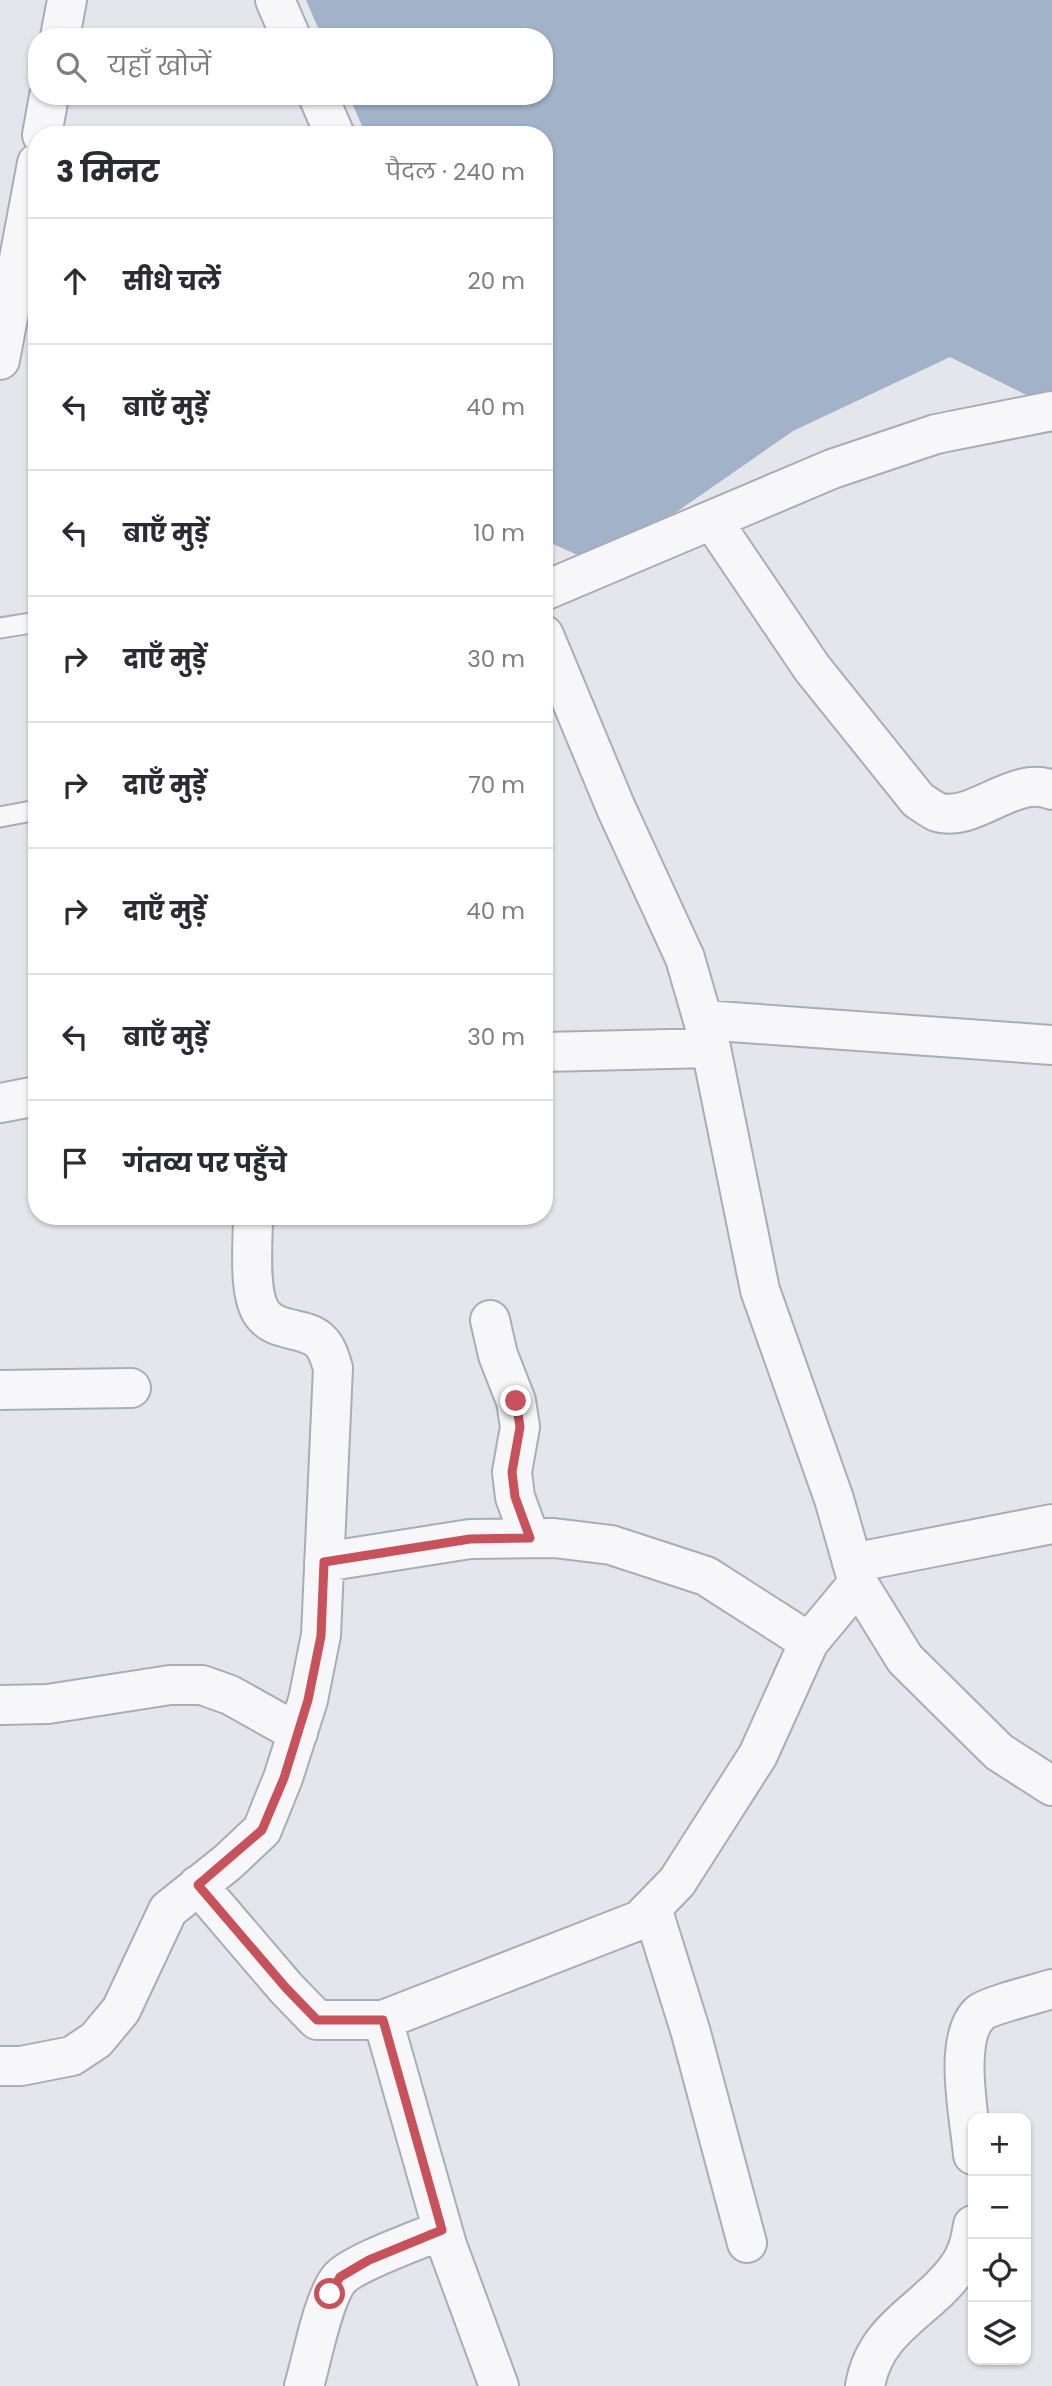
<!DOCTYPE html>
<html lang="hi">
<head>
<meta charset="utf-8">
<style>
	body { margin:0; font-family:Poppins,"Noto Sans Devanagari",sans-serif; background:#f2f2f3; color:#2b2b33 }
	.controls { position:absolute; right:21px; bottom:21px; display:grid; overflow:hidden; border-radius:14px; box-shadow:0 2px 5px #0004 }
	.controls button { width:63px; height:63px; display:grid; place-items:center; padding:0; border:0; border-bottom:2px solid #e1e1e2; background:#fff; color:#2b2b33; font:35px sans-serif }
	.stop { position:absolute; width:21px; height:21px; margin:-16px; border:5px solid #c7525c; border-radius:50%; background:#fff }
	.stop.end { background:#c7525c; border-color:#fff; box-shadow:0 2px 7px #0008 }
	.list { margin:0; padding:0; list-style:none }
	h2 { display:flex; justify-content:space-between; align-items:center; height:91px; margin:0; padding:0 28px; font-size:30px }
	h2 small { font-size:23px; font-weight:400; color:#7c7c81 }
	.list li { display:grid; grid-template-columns:46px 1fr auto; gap:21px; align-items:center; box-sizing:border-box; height:126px; padding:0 28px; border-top:2px solid #e1e1e2 }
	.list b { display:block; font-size:26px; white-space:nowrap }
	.list em { font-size:23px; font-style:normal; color:#7c7c81 }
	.icon { flex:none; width:38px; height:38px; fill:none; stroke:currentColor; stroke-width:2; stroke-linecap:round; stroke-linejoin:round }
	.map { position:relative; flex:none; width:1052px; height:2386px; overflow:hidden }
	.search { position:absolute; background:#fff; box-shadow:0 2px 5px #0004; left:28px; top:28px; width:525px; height:77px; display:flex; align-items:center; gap:18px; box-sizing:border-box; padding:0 24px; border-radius:28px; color:#7c7c81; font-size:26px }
	.panel { position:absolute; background:#fff; box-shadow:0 2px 5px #0004; left:28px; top:126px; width:525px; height:1099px; border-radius:28px }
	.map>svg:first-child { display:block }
	.water { fill:#a2b2c9 }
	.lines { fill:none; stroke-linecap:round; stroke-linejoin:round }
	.service-casing { stroke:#a9adb5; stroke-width:23 }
	.minor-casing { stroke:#a9adb5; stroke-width:42 }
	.service { stroke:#f7f7f9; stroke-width:19 }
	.minor { stroke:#f7f7f9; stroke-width:38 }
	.route { stroke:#c7525c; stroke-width:9 }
</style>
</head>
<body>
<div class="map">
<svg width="1052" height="2386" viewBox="0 0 1052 2386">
	<rect width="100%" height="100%" fill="#e4e6eb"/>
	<path class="water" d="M306 0H1052V400L1045 404 950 357 793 431 600 565 544 540V135H366L349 96H544V37H322Z"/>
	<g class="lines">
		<g class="service-casing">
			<path id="service" d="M0 628 37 622
				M0 817 37 810"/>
		</g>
		<g class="minor-casing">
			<path id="minor" d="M275 0 291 37
				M60 37 67 0
				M318 96 335 135
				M42 135 49 96
				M0 360 37 163
				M712 520 812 668 918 800C924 804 931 809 937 812 973 824 1014 774 1052 790
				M544 591 832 469 936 434 1052 411
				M544 635 616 808 685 958 711 1048 760 1290 834 1499 858 1583 905 1659 999 1752 1052 1786
				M703 1020 1052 1045
				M544 1052 711 1048
				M0 1103 37 1096
				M490 1320 498 1355 516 1401 520 1427 512 1472 515 1497 530 1538
				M0 1390 131 1388
				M324 1562 470 1539 554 1538 611 1545 706 1576 809 1642
				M852 1563 1052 1524
				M0 1705 48 1704 170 1685H202L230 1695 298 1733
				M198 1885 286 1988 317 2020H383L640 1920 677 1882 758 1755 809 1642 858 1583
				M652 1908 691 2033 747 2243
				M383 2020 447 2245 499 2386
				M0 2066H21L72 2056 96 2040 121 2010 168 1910 228 1862 262 1830 283 1778 308 1700 321 1635 333 1368C330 1358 327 1347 319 1340 303 1326 274 1333 261 1312 248 1291 253 1241 253 1216
				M973 2155C970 2120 952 2038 980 2013 988 2006 1039 1993 1052 1989
				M304 2386C312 2360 323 2297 340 2278 355 2262 419 2240 442 2230
				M865 2386C875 2327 925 2312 956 2270 966 2258 971 2240 973 2225"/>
		</g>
		<use href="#service" class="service"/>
		<use href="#minor" class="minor"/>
	</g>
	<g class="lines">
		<path class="route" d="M330 2294 340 2277 369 2260 442 2230 383 2020H317L286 1988 198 1885 262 1830 284 1778 308 1700 321 1636 324 1562 470 1539 530 1538 515 1497 512 1472 520 1427 516 1401"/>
	</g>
</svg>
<div class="controls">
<button>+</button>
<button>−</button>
<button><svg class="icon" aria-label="locate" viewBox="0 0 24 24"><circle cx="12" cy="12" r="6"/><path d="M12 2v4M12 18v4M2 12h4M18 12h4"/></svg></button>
<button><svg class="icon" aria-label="layers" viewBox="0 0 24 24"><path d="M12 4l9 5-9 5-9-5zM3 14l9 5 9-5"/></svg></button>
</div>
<div class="stop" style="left:330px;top:2294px"></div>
<div class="stop end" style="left:516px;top:1401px"></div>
<div class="search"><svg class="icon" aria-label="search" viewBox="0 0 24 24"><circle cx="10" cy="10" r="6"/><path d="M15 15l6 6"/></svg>यहाँ खोजें</div>
<section class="panel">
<h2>3 मिनट<small>पैदल · 240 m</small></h2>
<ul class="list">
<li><svg class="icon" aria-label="ahead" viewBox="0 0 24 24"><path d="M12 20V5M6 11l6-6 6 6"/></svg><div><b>सीधे चलें</b></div><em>20 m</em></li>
<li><svg class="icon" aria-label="left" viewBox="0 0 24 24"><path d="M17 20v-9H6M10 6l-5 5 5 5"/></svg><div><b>बाएँ मुड़ें</b></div><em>40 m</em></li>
<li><svg class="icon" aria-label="left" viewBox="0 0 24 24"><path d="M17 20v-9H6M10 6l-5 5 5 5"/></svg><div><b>बाएँ मुड़ें</b></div><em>10 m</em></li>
<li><svg class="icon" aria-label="right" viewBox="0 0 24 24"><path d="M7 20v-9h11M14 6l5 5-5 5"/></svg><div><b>दाएँ मुड़ें</b></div><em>30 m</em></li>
<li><svg class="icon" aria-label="right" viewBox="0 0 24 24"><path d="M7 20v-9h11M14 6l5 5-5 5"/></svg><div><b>दाएँ मुड़ें</b></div><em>70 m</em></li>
<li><svg class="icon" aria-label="right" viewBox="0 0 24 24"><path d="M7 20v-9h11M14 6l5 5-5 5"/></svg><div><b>दाएँ मुड़ें</b></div><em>40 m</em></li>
<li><svg class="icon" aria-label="left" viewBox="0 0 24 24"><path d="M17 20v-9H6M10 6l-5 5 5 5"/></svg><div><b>बाएँ मुड़ें</b></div><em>30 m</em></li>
<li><svg class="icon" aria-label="arrive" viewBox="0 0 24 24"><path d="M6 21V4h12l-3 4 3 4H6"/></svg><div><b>गंतव्य पर पहुँचे</b></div></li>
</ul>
</section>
</div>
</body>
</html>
